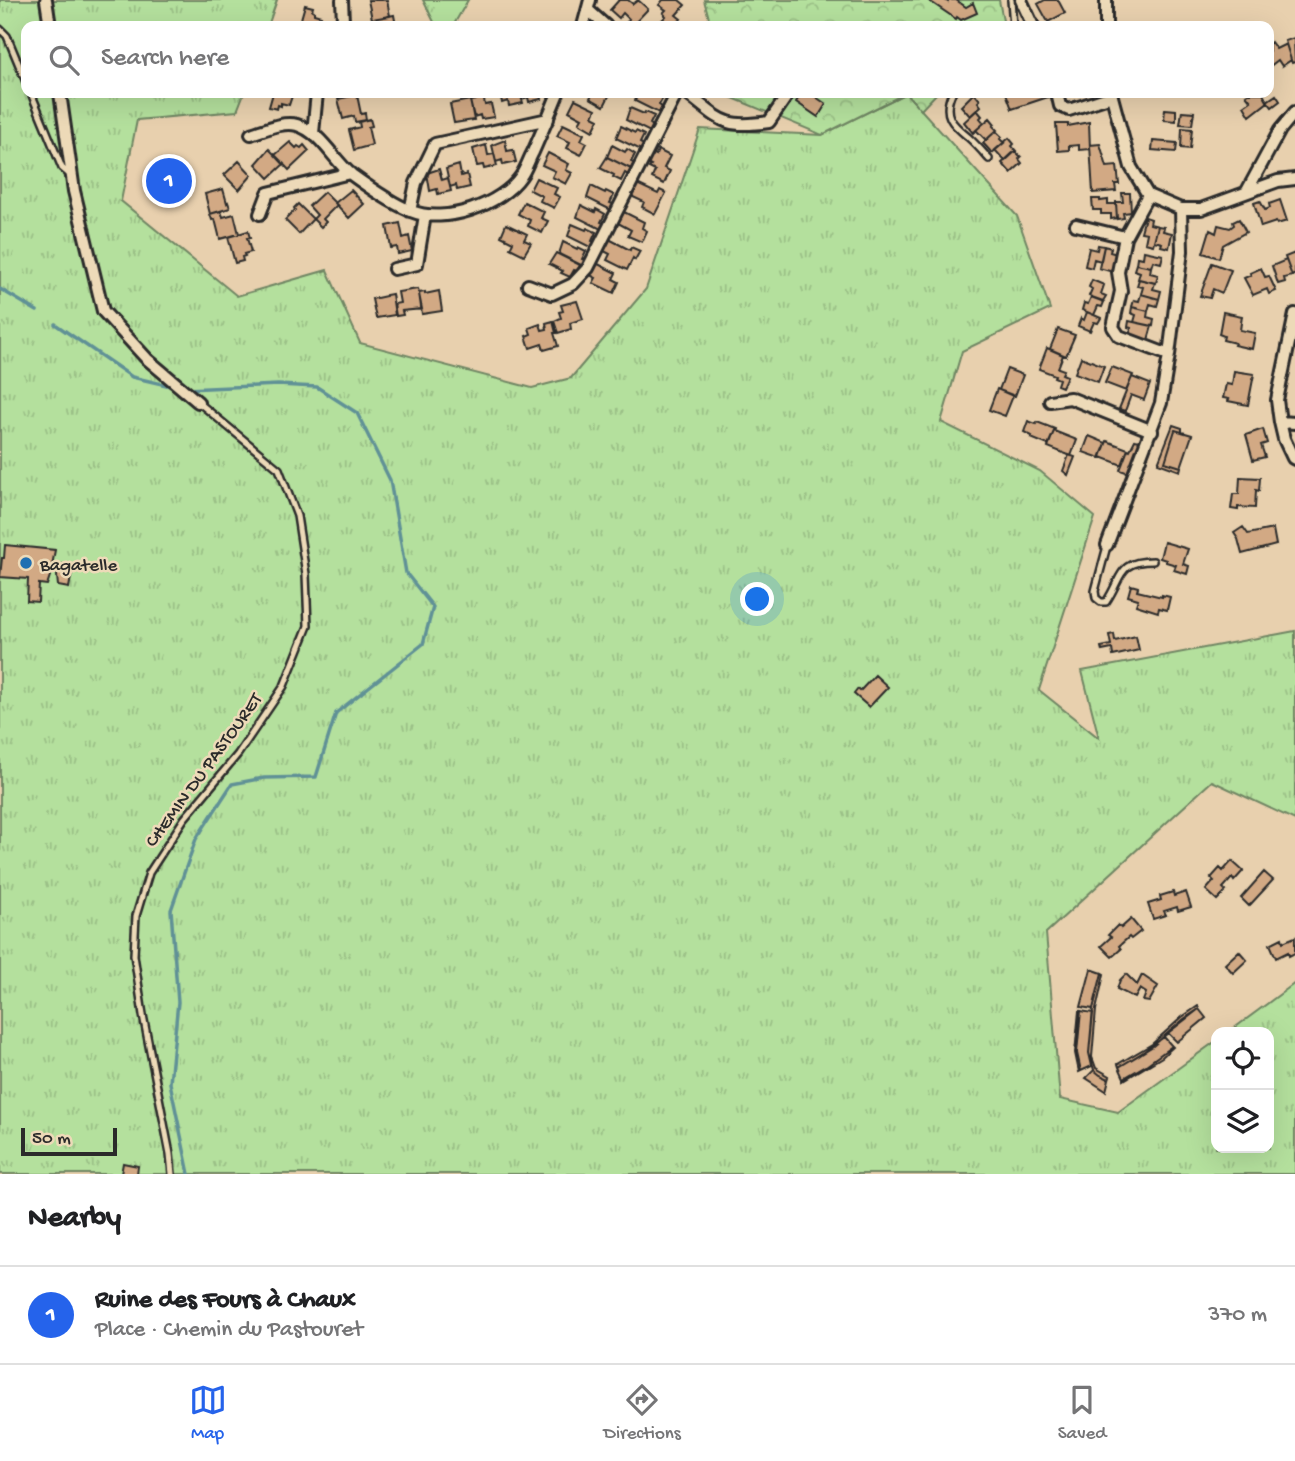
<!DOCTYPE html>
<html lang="en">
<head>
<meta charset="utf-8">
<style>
	body { margin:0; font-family:"Gochi Hand",sans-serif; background:#f2f2f2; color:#202124 }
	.controls { position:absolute; right:21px; bottom:21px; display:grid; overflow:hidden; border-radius:14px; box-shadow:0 7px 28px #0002 }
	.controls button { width:63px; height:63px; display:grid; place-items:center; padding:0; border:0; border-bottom:2px solid #e0e0e0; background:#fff; color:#202124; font:35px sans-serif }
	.scale { position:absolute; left:21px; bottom:18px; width:96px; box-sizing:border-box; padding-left:7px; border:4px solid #2b2b2b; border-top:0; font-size:19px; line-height:24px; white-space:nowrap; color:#2b2b2b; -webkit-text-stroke:5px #eddab8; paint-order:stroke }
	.you { position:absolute; left:758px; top:600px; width:24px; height:24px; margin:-18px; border:5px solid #fff; border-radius:50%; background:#1a73e8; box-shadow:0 0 0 10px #1a73e833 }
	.badge { display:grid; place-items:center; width:46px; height:46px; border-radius:50%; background:#2563eb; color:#fff; font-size:23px; font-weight:700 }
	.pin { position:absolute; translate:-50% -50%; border:4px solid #fff; box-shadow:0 2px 7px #0006 }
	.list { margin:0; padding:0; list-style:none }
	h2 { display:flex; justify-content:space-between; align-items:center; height:91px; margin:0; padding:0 28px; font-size:30px }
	h2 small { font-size:23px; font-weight:400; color:#757577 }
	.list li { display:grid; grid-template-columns:46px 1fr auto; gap:21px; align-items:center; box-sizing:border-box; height:98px; padding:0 28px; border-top:2px solid #e0e0e0 }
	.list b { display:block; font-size:26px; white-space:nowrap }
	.list p { margin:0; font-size:23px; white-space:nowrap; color:#757577 }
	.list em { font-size:23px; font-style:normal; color:#757577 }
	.icon { flex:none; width:38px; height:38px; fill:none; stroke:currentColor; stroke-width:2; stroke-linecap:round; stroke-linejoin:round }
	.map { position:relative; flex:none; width:1295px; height:1174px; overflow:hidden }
	.search { position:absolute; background:#fff; box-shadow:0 7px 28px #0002; left:21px; right:21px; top:21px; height:77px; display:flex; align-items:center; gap:18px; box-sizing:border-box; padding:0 24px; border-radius:14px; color:#757577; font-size:26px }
	.sheet { height:189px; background:#fff }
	nav { display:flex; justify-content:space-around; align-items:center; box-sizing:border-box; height:98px; border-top:2px solid #e0e0e0; background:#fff; font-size:19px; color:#757577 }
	nav a { display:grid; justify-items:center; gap:4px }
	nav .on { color:#2563eb }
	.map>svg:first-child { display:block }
	.grass { fill:url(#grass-tufts); stroke:#708664; stroke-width:2 }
	.forest { fill:url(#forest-crowns); stroke:#708664; stroke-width:2 }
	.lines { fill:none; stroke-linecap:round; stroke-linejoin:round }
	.stream { stroke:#609196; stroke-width:3.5 }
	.building { fill:#d2a984; stroke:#2b2b2b; stroke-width:2 }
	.service-casing { stroke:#2b2b2b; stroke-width:10 }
	.minor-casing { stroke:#2b2b2b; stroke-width:16 }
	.service { stroke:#eddab8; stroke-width:5 }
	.minor { stroke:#eddab8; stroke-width:10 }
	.poi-dot { fill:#1f6fb2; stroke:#eddab8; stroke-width:2.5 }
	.labels { text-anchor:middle; stroke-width:5; stroke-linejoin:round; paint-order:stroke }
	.poi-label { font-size:19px; fill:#2b2b2b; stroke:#eddab8; text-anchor:start }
	.street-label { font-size:19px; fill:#2b2b2b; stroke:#eddab8 }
</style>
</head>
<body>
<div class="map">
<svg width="1295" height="1174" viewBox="0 0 1295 1174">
	<defs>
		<pattern id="grass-tufts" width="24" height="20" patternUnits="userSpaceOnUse" patternTransform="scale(1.75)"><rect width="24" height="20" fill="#b4e09d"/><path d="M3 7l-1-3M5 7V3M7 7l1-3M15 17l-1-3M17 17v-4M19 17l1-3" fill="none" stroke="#9bc087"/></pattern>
		<pattern id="forest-crowns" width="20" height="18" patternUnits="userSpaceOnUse" patternTransform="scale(1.75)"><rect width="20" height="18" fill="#b4e09d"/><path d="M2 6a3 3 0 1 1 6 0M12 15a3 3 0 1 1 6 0" fill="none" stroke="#9bc087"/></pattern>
	</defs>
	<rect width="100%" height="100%" fill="#e8d0ae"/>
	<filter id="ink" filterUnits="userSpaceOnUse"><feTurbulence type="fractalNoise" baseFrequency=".0143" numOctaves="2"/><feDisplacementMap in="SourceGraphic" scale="14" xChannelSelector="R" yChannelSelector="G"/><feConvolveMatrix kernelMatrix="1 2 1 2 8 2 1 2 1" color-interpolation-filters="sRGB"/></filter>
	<g filter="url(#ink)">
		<path class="grass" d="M0 0H277L268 26H26V93H244L237 111 137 120 121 201 237 296 327 270 360 343 532 388 571 378 646 289 700 129 822 135 906 93 1017 216 1050 309 962 351 941 422 1040 471 1095 517 1039 690 1099 738 1082 671 1295 631V820L1212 781 1046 933 1060 1099 1118 1112 1216 1041V1148H1269V1032H1229L1295 983V1174H0Z
			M423 0H468L453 26H436Z"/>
		<path class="forest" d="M704 0H999L1004 26H711Z
			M728 93H937L921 110 906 93 822 135 728 96Z"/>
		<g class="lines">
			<path class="stream" d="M0 289 37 311
				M55 324 132 377 175 387
				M186 389 278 385 317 387 357 413 390 480 406 573 433 607 423 644 336 713 316 777 264 778 232 784 196 839 171 910 178 1002 170 1083 189 1174"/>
		</g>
		<path class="building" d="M368 0H387L390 16 372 19Z
			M619 0H628L633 4 638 0 648 9 632 26 627 22 629 19 623 13 619 18 610 10Z
			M663 0H679L685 5 676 15 681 19 675 26H667L661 21 666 16 663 13 666 10 659 5Z
			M928 0H945L948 2 949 0H956L966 7 973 3 977 13 961 20 957 17 956 19Z
			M1045 0H1058L1065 13 1048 22 1038 4Z
			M305 5 313 7 312 10 314 11V14L321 16 319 26H299Z
			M394 15 396 26 374 25 373 19Z
			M1294 38 1295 62 1292 63 1285 41Z
			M1271 42 1276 49 1286 44 1291 60 1282 66 1278 60 1269 67V44Z
			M273 93H293L289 105 281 103V106L278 105 277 109 269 107Z
			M500 93H520L523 103 509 106 508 101 502 103Z
			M520 93H540L541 99 529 102 528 97 522 99Z
			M593 93 610 94 604 106 590 98Z
			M638 93H647L653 96 655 94 663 98 659 105 662 107 659 113 635 101Z
			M802 93H814L813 95 826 104 818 117 796 102Z
			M974 93 980 100 978 102 981 106 970 116 961 106Z
			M1006 93H1050L1051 96 1012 109Z
			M1249 93H1265L1263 94 1267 101 1276 95 1280 101 1272 107 1268 102 1250 116 1244 106 1251 101 1246 95Z
			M357 95 361 114 365 113 366 120 355 122 354 116 343 119 338 99Z
			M483 95 485 105 491 104 494 117 481 119 480 115 474 117 470 101 476 100 475 97Z
			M575 99 596 109 593 116 599 119 593 131 579 123 582 118 569 111Z
			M470 100 474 120 454 123 450 104Z
			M630 108 644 114 645 112 654 116 650 124 653 126 650 132 626 120Z
			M1165 109 1176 110V121L1164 120Z
			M977 110 982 116 980 118 984 123 973 133 964 122Z
			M1182 111 1194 112 1192 125 1180 124Z
			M990 118 995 124 993 126 997 130 986 140 976 130Z
			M370 119 372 126 368 127 372 145 354 150 349 130 360 127 359 122Z
			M1089 122 1090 149 1079 150V145L1069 146V150L1058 151 1056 124H1068V126Z
			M563 124 584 134 581 140 587 143 581 155 567 148 570 142 557 136Z
			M621 126 635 133 636 131 644 135 640 143 644 145 641 150 616 138Z
			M1182 128 1192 129 1190 149 1181 148Z
			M996 131 1002 137 1000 139 1004 143 992 153 983 143Z
			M1009 138 1014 144 1012 146 1016 151 1005 161 995 150Z
			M505 140 507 151 513 150 516 162 503 165 502 160 496 162 492 145Z
			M1153 141 1177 143 1176 152 1152 150Z
			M290 142 296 148 298 146 301 148 304 145 309 151 289 170 275 155Z
			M1100 144 1107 167 1117 166 1119 184H1115L1116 191 1093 193 1090 145Z
			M486 145 488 155 494 154 497 166 484 169 483 165 477 166 473 149Z
			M612 145 625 152 627 149 635 154 631 162 634 163 631 169 607 157Z
			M269 149 284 164 269 178 256 164Z
			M658 150 670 156 664 168 670 171 664 184 652 178 655 171 649 168 651 166 645 163 651 152 656 155Z
			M1015 151 1021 157 1019 159 1022 163 1011 173 1002 163Z
			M548 153 569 164 566 170 572 173 566 184 552 177 555 171 542 165Z
			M607 157 631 169 628 175 625 173 621 181 613 177 614 175 600 168Z
			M239 161 252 175 239 190 224 175Z
			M459 165 461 176 467 174 470 187 457 190 456 185 450 187 446 169Z
			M439 169 442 180 448 178 451 191 438 194 437 189 430 191 427 173Z
			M536 178 557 188 554 194 560 197 554 208 540 201 542 196 530 190Z
			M637 184 658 194 660 190 666 193 655 214 642 207 644 202 631 196Z
			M591 186 605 193 606 191 614 195 610 203 613 204 611 210 587 198Z
			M223 189 227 203 228 202 230 208 210 214 205 194Z
			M351 190 364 204 349 218 335 203Z
			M324 192 337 205 323 219 326 222 321 227 313 219 317 215 309 206Z
			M1122 193H1130L1131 212 1123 213 1124 218 1117 219 1116 202H1123Z
			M1092 199H1100V201L1108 200V204H1116L1117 218 1111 219V214H1101V210H1093Z
			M1280 200 1287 221 1277 224 1276 222 1261 227 1254 203 1260 201 1265 210 1270 208 1269 204Z
			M524 202 544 212 541 218 548 221 542 233 528 226 530 220 518 214Z
			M298 204 313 219 299 234 285 220 295 210 294 208Z
			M581 205 595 212 596 209 605 214 601 222 604 223 601 229 577 217Z
			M221 211 223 217 234 214 239 234 220 239 215 219 212 220 210 214Z
			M624 212 644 222 642 228 647 231 642 242 628 236 631 230 618 223Z
			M1145 217 1151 219 1150 224 1158 226 1153 245 1145 243 1147 233 1141 232Z
			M1239 219 1246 232 1223 245 1219 258 1203 253 1210 230 1216 233 1218 225 1230 228 1234 225 1233 222Z
			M400 223 403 238 409 236 412 251 398 254 397 247 391 248 387 226Z
			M506 224 527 234 524 240 531 243 524 255 510 248 513 242 501 236Z
			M572 224 586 230 587 228 596 232 592 241 595 242 592 248 568 236Z
			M1158 226 1164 227 1163 231 1172 233 1169 248 1161 246 1162 243 1154 241Z
			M248 231 250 238H247L251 252 244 254 245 256 242 257 243 261 235 263 228 237Z
			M609 239 630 250 631 247 640 251 635 260 633 258 627 270 607 260 610 254 604 251Z
			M563 242 577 249 578 247 586 251 582 259 586 261 583 266 559 254Z
			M1098 245 1104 246 1101 261 1094 259 1092 268 1085 266 1089 248 1097 250Z
			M1104 246 1111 248 1110 252 1117 254 1113 272 1099 268Z
			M1144 251 1163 255 1161 263 1153 261 1151 267 1136 264 1137 257 1143 258Z
			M556 253 580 265 577 271 574 270 570 277 561 273 563 271 549 264Z
			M1295 253V274L1292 276 1285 257Z
			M1286 260 1292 276 1284 278 1285 282 1278 284 1272 266Z
			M596 263 616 273 613 279 619 282 614 293 593 283 596 278 590 275Z
			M1212 263 1231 270 1222 293 1213 289 1210 298 1200 296Z
			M1136 264 1151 267 1150 273 1158 275 1156 283 1138 279 1140 272 1134 270Z
			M1261 268 1265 277 1269 276 1276 291 1269 294 1267 289 1253 295 1244 278 1251 275 1250 273Z
			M1139 279 1155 283 1153 289 1161 291 1159 299 1141 294 1143 287 1137 286Z
			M1092 280 1104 285 1101 294 1106 296 1103 301 1089 296 1092 289 1089 287Z
			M418 289 422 309 402 311 403 315 396 316 394 304 400 303 398 292Z
			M439 291 442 311 422 314 419 293 425 292V294Z
			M392 294 395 315 376 318 372 299 386 296V295Z
			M1141 294 1159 299 1157 306 1150 304 1148 311 1132 307 1134 300 1139 301Z
			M1091 297 1104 302 1102 307 1098 306 1094 315 1082 310 1084 303 1088 304Z
			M577 301 583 319 570 323 571 329 558 333 554 321 561 318 559 312 563 311 561 305Z
			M1132 307 1148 311 1147 317 1154 319 1153 326 1134 322 1136 315 1131 313Z
			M1087 312 1101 318 1098 323 1094 322 1090 331 1078 326 1081 318 1084 320Z
			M1223 312 1242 316 1240 330 1255 333 1252 349 1234 345 1235 343 1223 340 1224 336 1219 334Z
			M553 321 556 333H554L558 346 544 350 542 344 530 348 526 336 531 334 529 328 540 324 542 330 547 329 546 323Z
			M1129 321 1152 326 1148 340 1130 335 1131 328 1128 327Z
			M1058 329 1075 335 1066 356 1050 349Z
			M1047 348 1063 355 1058 368 1064 370 1062 374 1067 376 1062 387 1057 385 1059 379 1054 377 1055 375 1039 369Z
			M1081 357 1104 366 1098 382 1075 373Z
			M1112 367 1133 375 1126 391 1105 383Z
			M1007 369 1023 375 1015 396 999 390Z
			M1234 371 1254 374 1248 405 1228 401 1229 399 1223 398 1226 384 1232 385Z
			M1132 377 1150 384 1144 400 1131 395 1125 411 1119 409Z
			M997 389 1013 396 1005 416 989 410Z
			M1028 421 1036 424 1037 422 1055 429 1048 445 1031 438 1032 436 1024 432Z
			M1173 425 1182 428V432L1175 430 1165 462 1181 467 1180 471 1158 463Z
			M1263 429 1267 443 1261 445 1265 457 1253 460 1246 435Z
			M1175 430 1192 435 1181 467 1165 462Z
			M1054 431 1077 440 1071 456 1048 447Z
			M1089 436 1106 443 1100 458 1083 452Z
			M1135 440 1140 441 1138 453 1129 473 1120 470 1128 449 1130 450Z
			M1107 441 1128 449 1122 465 1101 457Z
			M1069 455 1075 457 1068 475 1063 471Z
			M1240 477 1260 478 1259 491 1256 490 1255 508 1238 507V510L1231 509 1233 494H1239Z
			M1243 527 1248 534 1273 529 1276 545 1242 554 1238 539 1234 533Z
			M1164 542 1188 549 1183 564 1189 566 1187 574 1174 570 1176 565 1166 562V560L1160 558Z
			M5 545 55 550 50 576 47 585 39 584 38 602 27 601 28 579 0 577 2 558H4Z
			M60 564 73 566 69 588 58 586 57 576Z
			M1131 585 1138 587 1137 591 1162 597V595L1170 597 1167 610 1159 608 1158 612 1136 605 1138 599 1128 596Z
			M1114 634 1115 641 1136 636 1139 650 1113 656 1112 649 1102 651 1101 647 1111 645 1109 635Z
			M875 675 888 687 869 707 854 694 858 689 860 691Z
			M1232 861 1243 871 1234 881 1232 878 1223 888 1226 891 1217 900 1206 890 1214 881 1211 878 1220 868 1223 871Z
			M1264 872 1273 880 1249 906 1241 898Z
			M1173 892 1174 896 1186 892 1191 907 1178 911 1177 907 1164 911 1166 915 1153 919 1148 904 1161 900 1160 896Z
			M1131 919 1141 931 1131 939 1129 937 1119 946 1121 949 1112 957 1101 946 1111 937 1108 935 1118 925 1121 928Z
			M1295 937V953L1289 956 1288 952 1276 958 1270 944 1282 938 1283 942Z
			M1239 951 1247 960 1233 973 1225 964Z
			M1091 969 1102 973 1093 1009 1081 1007Z
			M1102 973 1104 974 1096 1010 1092 1057 1096 1068 1110 1076 1109 1079 1100 1075 1094 1070 1089 1053 1093 1009Z
			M1126 974 1137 985 1142 975 1158 986 1149 1002 1143 1001 1146 993 1140 989 1135 998 1117 989 1120 980Z
			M1198 1006 1199 1009 1184 1019 1153 1046 1119 1067 1118 1064 1152 1044 1182 1017Z
			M1199 1009 1206 1018 1177 1042 1168 1033Z
			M1079 1011H1081L1077 1053 1081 1071 1079 1072 1075 1053Z
			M1081 1011 1093 1013 1089 1053 1092 1066 1081 1071 1077 1053Z
			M1164 1037 1172 1046 1146 1065 1124 1078 1119 1067 1139 1055Z
			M1172 1046 1173 1047 1162 1057 1124 1080V1078L1146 1065Z
			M1094 1070 1100 1075 1109 1079 1106 1091 1086 1078Z
			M123 1163 138 1166 137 1174H121Z"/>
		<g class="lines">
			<g class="service-casing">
				<path id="service" d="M1011 0 1013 26
					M0 29 7 36 26 82
					M31 93 62 168 69 174
					M952 93C942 115 952 124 968 137 976 144 982 151 989 159
					M1107 546 1095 591 1096 598 1101 602H1106C1123 577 1117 561 1153 561
					M172 1174 170 1154 143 1015 134 955 136 916 149 873 184 819 238 754 284 686 308 626 306 574 297 516 279 469 198 402"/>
			</g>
			<g class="minor-casing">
				<path id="minor" d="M46 0 50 26
					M1021 0 1033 26
					M588 10 606 26
					M341 26 343 21 342 0
					M583 26 590 0
					M1106 26V0
					M60 93 74 191 103 311 147 359 198 402
					M686 93C722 120 722 129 769 122L789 93
					M1057 93 1060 106 1069 110 1112 96
					M1111 93 1131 167 1148 195 1181 209H1201L1278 181 1295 179
					M313 133 317 93
					M251 134C264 130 283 121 297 125 321 132 334 161 352 175 370 188 391 203 411 211 445 225 501 205 521 176 526 169 529 159 533 152 542 132 550 113 558 93
					M1247 191 1280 130 1295 112
					M1148 195 1125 237 1118 272 1121 291 1113 327 1119 336 1169 355
					M410 211 416 183 435 144 548 119
					M260 214 268 193 350 173
					M1076 225 1125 237
					M394 269 417 264 425 215
					M528 285 552 294 573 284 588 268 677 93
					M1295 314 1277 400 1280 422 1284 439 1293 458 1295 459
					M1050 401 1070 398 1152 431
					M1280 422 1295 423
					M1107 545 1161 403 1169 355 1182 251 1181 209"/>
			</g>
			<use href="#service" class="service"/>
			<use href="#minor" class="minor"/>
		</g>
	</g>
	<circle class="poi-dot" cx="26" cy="563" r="7"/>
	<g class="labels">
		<g class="poi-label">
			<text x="40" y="570">Bagatelle</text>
		</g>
		<g class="street-label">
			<text transform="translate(202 769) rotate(-54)" y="7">CHEMIN DU PASTOURET</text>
		</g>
	</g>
</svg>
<div class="controls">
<button><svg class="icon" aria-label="locate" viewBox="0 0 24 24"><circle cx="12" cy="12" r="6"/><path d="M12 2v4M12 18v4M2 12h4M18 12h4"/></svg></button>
<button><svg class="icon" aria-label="layers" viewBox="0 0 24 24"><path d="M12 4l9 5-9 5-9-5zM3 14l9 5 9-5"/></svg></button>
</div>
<div class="scale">50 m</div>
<div class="you"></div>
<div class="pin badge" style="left:169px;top:181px">1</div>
<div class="search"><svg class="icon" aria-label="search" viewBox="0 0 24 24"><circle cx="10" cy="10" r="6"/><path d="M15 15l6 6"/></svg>Search here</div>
</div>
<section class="sheet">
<h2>Nearby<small></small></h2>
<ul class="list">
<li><span class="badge">1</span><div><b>Ruine des Fours à Chaux</b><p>Place · Chemin du Pastouret</p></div><em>370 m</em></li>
</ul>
</section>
<nav>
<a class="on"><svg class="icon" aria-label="map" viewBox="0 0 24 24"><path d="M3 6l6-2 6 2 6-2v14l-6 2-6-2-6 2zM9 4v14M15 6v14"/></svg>Map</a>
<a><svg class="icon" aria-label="directions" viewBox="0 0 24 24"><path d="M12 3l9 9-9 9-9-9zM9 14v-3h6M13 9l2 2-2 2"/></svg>Directions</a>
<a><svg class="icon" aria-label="saved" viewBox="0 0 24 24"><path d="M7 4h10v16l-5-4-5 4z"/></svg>Saved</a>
</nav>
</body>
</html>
